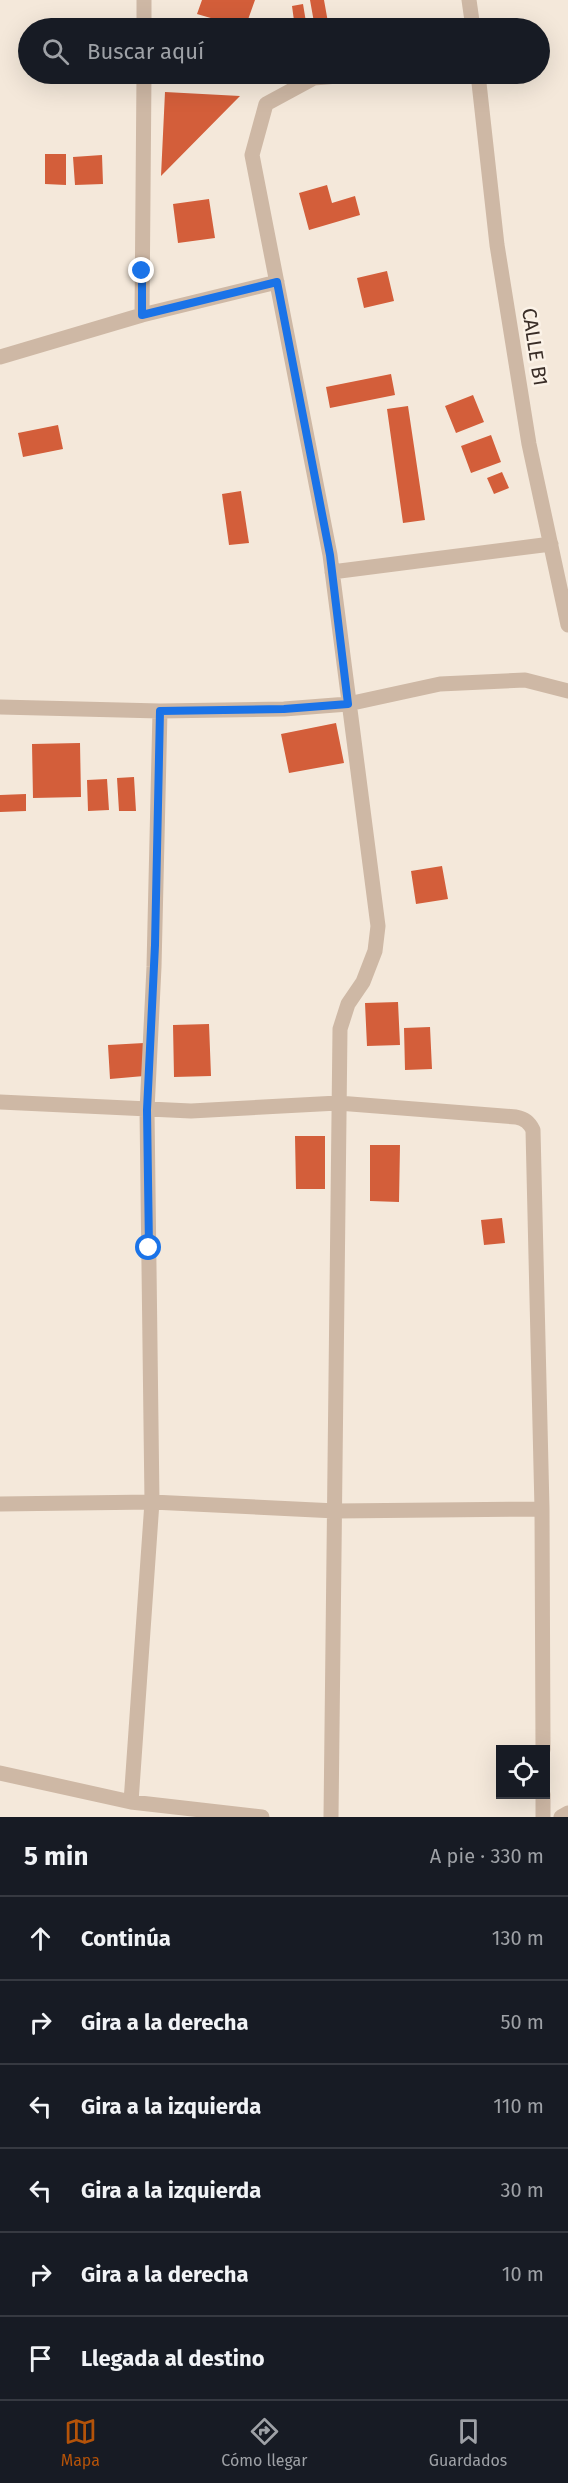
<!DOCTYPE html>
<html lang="es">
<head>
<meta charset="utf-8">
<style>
	body { margin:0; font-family:"Fira Sans",sans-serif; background:#242831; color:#f1f3f6 }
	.controls { position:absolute; right:18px; bottom:18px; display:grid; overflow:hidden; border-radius:0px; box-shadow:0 6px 24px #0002 }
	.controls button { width:54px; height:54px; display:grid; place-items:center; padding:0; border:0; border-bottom:2px solid #363941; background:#171b24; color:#f1f3f6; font:30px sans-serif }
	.stop { position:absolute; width:18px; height:18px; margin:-14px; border:4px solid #1a73e8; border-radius:50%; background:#fff }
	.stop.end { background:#1a73e8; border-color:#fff; box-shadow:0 2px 6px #0008 }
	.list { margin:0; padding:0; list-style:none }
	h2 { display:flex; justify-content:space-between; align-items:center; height:78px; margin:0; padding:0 24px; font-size:26px }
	h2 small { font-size:20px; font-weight:400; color:#9ea1a6 }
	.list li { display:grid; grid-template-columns:39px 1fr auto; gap:18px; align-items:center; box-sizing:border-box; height:84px; padding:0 24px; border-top:2px solid #363941 }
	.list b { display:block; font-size:22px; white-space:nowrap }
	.list em { font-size:20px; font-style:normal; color:#9ea1a6 }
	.icon { flex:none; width:33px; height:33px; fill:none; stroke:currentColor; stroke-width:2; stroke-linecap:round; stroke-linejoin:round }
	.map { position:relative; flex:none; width:568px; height:1817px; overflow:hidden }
	.search { position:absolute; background:#171b24; box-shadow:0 6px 24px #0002; left:18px; right:18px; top:18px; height:66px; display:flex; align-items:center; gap:15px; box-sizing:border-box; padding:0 21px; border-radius:33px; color:#9ea1a6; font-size:22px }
	.sheet { height:582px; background:#171b24 }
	nav { display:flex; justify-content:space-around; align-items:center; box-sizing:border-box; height:84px; border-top:2px solid #363941; background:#171b24; font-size:16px; color:#9ea1a6 }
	nav a { display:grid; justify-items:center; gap:3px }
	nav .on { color:#b45309 }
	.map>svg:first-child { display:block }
	.building { fill:#d35e3a }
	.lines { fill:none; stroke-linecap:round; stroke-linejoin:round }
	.minor { stroke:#ceb8a5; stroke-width:15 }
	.route { stroke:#1a73e8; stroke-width:8 }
	.labels { text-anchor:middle; stroke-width:5; stroke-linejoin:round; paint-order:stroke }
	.street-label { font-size:20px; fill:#392d27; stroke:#fbf2e7 }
</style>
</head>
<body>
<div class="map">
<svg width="568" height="1817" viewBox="0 0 568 1817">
	<rect width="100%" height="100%" fill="#f4e8da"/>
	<path class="building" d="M202 0H255L245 28 197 14Z
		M310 0H324L329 28H315Z
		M303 4 307 28H295L292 6Z
		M165 92 240 96 161 176Z
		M45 154H66V185L45 184Z
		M102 155 103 184 75 185 73 157Z
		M327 185 332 203 355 196 360 215 309 230 299 193Z
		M209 199 215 238 178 243 173 204Z
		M387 271 394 301 364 308 357 278Z
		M391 374 395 395 330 408 326 387Z
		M473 395 484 422 456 433 445 406Z
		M408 406 425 520 403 523 387 409Z
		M58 425 63 449 23 457 18 433Z
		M491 435 501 462 471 473 461 446Z
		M502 472 509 488 494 494 487 478Z
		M241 491 249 543 229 545 222 494Z
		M336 723 344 763 289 773 281 734Z
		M80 743 81 797 33 798 32 744Z
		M134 777 136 811H119L117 778Z
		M107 779 109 810 88 811 87 780Z
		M26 794V811L0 812V795Z
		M442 866 448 899 416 904 411 871Z
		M398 1002 400 1045 367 1046 365 1003Z
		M209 1024 211 1076 174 1077 173 1025Z
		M430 1027 432 1069 405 1070 404 1028Z
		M144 1043V1076L110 1079 108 1045Z
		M295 1136H325V1189H296Z
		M370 1145H400L399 1202 370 1201Z
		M502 1218 505 1243 484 1245 481 1220Z"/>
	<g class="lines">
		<path class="minor" d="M469 0 473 28
			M144 28V0
			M478 74 497 245 529 444 568 625
			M142 315 144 74
			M0 357 142 315 277 282
			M332 572 551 544
			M0 707 160 711 284 709 348 704 440 684 525 680 568 691
			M0 1102 191 1111 338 1103 516 1117C525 1119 529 1122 533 1130L542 1509 543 1750
			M0 1504 152 1502 336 1511 542 1509
			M0 1773 131 1802 262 1817
			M543 1794V1817
			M131 1802 152 1502 147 1110 154 967 160 711
			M331 1817 340 1029 348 1004 363 982 375 951 378 926 330 555 252 155 266 104 314 78 361 74
			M561 1817 568 1813"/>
	</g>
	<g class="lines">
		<path class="route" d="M142 271V315L277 282 330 555 348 704 284 709 160 711 155 945 147 1110 149 1248"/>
	</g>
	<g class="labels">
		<g class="street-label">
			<text transform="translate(535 347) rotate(81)" y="7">CALLE B1</text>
		</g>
	</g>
</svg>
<div class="controls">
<button><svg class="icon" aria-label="locate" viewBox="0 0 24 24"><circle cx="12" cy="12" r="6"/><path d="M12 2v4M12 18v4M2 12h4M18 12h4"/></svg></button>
</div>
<div class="stop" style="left:149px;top:1248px"></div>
<div class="stop end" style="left:142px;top:271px"></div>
<div class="search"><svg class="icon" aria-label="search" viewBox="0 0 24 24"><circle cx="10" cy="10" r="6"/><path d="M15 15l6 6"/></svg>Buscar aquí</div>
</div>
<section class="sheet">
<h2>5 min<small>A pie · 330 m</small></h2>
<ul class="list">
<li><svg class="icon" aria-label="ahead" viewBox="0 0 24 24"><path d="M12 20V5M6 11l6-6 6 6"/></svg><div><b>Continúa</b></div><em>130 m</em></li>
<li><svg class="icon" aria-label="right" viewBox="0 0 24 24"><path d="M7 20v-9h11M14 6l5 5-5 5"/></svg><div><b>Gira a la derecha</b></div><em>50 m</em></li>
<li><svg class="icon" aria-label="left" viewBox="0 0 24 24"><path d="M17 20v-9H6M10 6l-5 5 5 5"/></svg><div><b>Gira a la izquierda</b></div><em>110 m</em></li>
<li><svg class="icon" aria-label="left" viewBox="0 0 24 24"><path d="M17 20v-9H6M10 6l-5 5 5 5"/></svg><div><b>Gira a la izquierda</b></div><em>30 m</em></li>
<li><svg class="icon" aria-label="right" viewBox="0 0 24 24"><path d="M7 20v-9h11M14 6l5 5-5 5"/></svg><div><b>Gira a la derecha</b></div><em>10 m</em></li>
<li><svg class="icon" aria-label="arrive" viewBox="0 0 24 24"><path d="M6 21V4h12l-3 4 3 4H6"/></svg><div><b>Llegada al destino</b></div></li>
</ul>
</section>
<nav>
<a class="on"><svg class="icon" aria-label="map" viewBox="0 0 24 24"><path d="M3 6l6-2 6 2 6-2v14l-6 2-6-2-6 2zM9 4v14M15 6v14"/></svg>Mapa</a>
<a><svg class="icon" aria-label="directions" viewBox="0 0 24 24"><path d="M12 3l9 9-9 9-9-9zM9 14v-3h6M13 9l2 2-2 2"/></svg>Cómo llegar</a>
<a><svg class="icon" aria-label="saved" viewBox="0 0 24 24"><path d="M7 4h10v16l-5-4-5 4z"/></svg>Guardados</a>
</nav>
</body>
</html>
